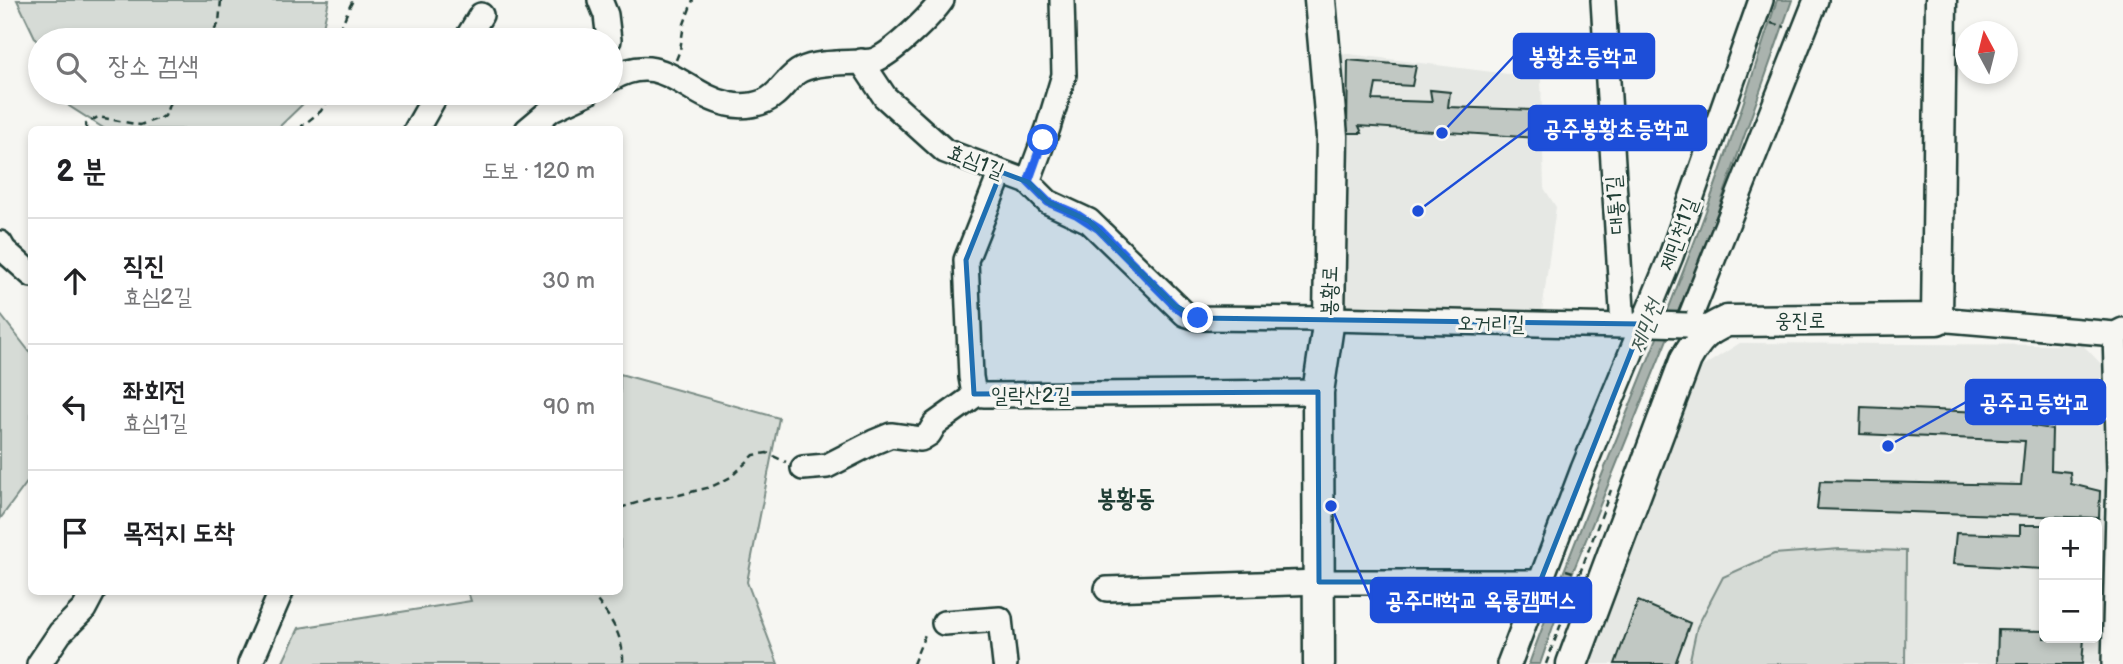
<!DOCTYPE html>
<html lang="ko">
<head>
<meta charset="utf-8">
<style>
	body { margin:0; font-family:"Balsamiq Sans","Poor Story",sans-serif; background:#f2f2f2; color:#202124 }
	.controls { position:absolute; right:21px; bottom:21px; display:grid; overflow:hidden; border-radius:10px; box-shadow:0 4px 10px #0003 }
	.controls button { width:63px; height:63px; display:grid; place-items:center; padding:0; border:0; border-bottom:2px solid #e0e0e0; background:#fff; color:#202124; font:35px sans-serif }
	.compass { position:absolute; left:1955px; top:21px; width:63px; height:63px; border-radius:50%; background:#fff; box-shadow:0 4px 10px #0003; rotate:353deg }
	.stop { position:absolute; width:21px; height:21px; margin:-16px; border:5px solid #2563eb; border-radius:50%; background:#fff }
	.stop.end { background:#2563eb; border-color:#fff; box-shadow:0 2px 7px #0008 }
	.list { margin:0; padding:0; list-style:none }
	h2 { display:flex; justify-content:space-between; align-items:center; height:91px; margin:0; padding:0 28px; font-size:30px }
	h2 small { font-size:23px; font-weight:400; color:#757577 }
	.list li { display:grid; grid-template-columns:46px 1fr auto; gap:21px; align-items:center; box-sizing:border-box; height:126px; padding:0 28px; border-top:2px solid #e0e0e0 }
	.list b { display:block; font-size:26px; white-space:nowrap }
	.list p { margin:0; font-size:23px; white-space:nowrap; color:#757577 }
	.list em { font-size:23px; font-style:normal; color:#757577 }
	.icon { flex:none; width:38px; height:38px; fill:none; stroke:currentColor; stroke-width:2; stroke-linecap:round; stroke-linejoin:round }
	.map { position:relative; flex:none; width:2123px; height:664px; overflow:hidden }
	.search { position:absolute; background:#fff; box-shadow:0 4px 10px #0003; left:28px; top:28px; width:595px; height:77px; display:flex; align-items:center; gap:18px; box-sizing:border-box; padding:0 24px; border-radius:38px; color:#757577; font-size:26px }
	.panel { position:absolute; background:#fff; box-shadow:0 4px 10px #0003; left:28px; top:126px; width:595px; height:469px; border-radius:10px }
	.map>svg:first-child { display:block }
	.built { fill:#e6e8e4; fill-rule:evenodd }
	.green { fill:#d6dbd6; stroke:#7a8c85; stroke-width:2 }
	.water { fill:#aab3ae; stroke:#72847d; stroke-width:2 }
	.building { fill:#c1c8c3; stroke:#1f3d34; stroke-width:2 }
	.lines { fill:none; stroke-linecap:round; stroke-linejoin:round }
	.minor-casing { stroke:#1f3d34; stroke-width:28 }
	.major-casing { stroke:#1f3d34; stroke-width:35 }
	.path { stroke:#1f3d34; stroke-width:2.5; stroke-dasharray:7 5; stroke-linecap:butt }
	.minor { stroke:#f6f6f2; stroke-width:23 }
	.major { stroke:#f6f6f2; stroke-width:30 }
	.minor-bridge-casing { stroke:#1f3d34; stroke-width:28; stroke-linecap:butt }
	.minor-bridge { stroke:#f6f6f2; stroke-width:23 }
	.route { stroke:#2563eb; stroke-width:9 }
	.marked { fill:#1f6fb2; fill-opacity:0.2; stroke:#1f6fb2; stroke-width:5; stroke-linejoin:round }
	.labels { text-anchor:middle; stroke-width:6; stroke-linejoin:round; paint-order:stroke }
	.street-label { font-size:21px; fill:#1f3d34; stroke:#f6f6f2 }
	.water-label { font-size:23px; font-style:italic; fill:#425a52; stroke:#f6f6f2 }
	.quarter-label { font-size:24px; font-weight:bold; fill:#1f3d34; stroke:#f6f6f2 }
	.leader { fill:none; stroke:#1d4ed8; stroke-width:2.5 }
	.callout-dot { fill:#1d4ed8; stroke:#f6f6f2; stroke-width:2.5 }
	.callout { fill:#1d4ed8; stroke:#1d4ed8; stroke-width:2.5 }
	.callout-label { font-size:23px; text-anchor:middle; font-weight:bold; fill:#fff }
</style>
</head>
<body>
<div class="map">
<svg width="2123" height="664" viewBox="0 0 2123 664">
	<rect width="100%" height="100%" fill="#f6f6f2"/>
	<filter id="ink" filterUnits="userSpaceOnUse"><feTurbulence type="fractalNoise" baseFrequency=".0143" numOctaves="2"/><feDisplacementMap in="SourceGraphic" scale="14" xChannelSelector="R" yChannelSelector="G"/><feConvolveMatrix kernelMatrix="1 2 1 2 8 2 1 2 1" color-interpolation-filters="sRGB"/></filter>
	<g filter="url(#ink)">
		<path class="built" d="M1341 53 1541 78 1544 188 1556 207 1542 312 1341 311Z
			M1740 343 2083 345 2106 369V580L2111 664H1583L1702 367ZM2044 522H2097V638H2044Z"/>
		<path class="green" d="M17 0H329L320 40H40V48Z
			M62 93H309L307 100 276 130 105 129 69 106Z
			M0 314 32 355 31 477 0 519Z
			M620 374 779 418 747 582 778 664H282L299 628 471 601 468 592H620Z
			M1840 549 1906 551 1905 664H1689L1697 627 1723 577 1774 554Z"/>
		<path class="water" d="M1777 0H1792L1712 228 1566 589 1540 664H1529C1584 511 1650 363 1706 211 1732 141 1754 70 1777 0Z"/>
		<path class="building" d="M1348 60 1416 66 1412 86 1376 84 1373 100 1432 102 1430 90 1450 92 1448 107 1533 110 1537 138 1359 126 1362 133H1347Z
			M1861 407 2032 414V426L2052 429 2051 470 2070 472 2071 484 2100 491 2099 518 1817 509 1820 481 2021 485 2025 441 1860 434Z
			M2020 525H2044V569L1953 564 1956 533 2020 535Z
			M1638 601 1690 623 1675 664H1615Z
			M1998 630 2044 631V638H2084L2082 664H1997Z"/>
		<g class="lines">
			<g class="minor-casing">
				<path id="minor" d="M600 0 606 15 609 40
					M1603 0 1623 326
					M466 40 481 15
					M861 61 885 97 945 151 1028 182 1048 202 1089 221 1185 314 1198 318 1329 319 1623 326 1653 324
					M611 79C662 49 683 94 728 104 743 108 763 105 774 95 783 88 790 75 801 70 817 62 841 63 859 62 864 61 870 62 875 60 893 53 931 16 942 0
					M416 130 437 93
					M527 130 552 109 587 93
					M1001 172 966 260 971 377 974 394 985 395 1318 392
					M1028 182 1048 128 1064 75 1062 0
					M0 243 4 250 32 275
					M1937 319 2115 334 2123 330
					M1707 328 1687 325 1816 0
					M803 468 827 466 874 442 891 435 921 439 929 434 935 424 977 394
					M1107 589 1319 582H1540
					M944 623 1000 619 1005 664
					M39 664 60 633 84 609 93 592
					M250 664 281 592
					M1509 664 1583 469 1671 256 1761 0
					M2114 664 2119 472 2115 334"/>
			</g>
			<g class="major-casing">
				<path id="major" d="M1319 664 1318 392 1329 319 1332 136 1320 0
					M1572 664 1686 359C1698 338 1704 331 1727 321L1937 319 1941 0"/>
			</g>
			<path class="path" d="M1771 23 1785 27
				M208 40 219 23 221 0
				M333 40C342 28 346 13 353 0
				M676 60 680 50 684 24 693 0
				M86 130V124L98 117 140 125 165 116 173 93
				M303 130 302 126 321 111 331 93
				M620 508 649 499 679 495 711 487 731 477 754 455 767 453 786 462
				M1566 570 1579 574
				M590 592C608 615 624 633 623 664
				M913 664 926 632
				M1546 664 1611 490"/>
			<use href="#minor" class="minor"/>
			<use href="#major" class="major"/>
			<g class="minor-bridge-casing">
				<path id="minor-bridge" d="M1653 324 1687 325"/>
			</g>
			<use href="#minor-bridge" class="minor-bridge"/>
		</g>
	</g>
	<g class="lines" filter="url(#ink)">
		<path class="route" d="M1043 140 1028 182 1048 202 1076 214 1099 229 1175 306 1185 314 1198 318"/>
	</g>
	<path class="marked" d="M1001 172 1028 182 1048 202 1089 221 1175 306 1198 318 1642 324 1540 582H1319L1318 392 974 394 966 260Z"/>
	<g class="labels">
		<g class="street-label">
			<text transform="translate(976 161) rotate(22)" y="7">효심1길</text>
			<text transform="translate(1615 205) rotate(-94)" y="7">대통1길</text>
			<text transform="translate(1678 234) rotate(-70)" y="7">제민천1길</text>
			<text transform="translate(1329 291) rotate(-88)" y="7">봉황로</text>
			<text x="1800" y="327">웅진로</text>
			<text transform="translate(1491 323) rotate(1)" y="7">오거리길</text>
			<text x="1031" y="402">일락산2길</text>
		</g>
		<g class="water-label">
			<text transform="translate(1645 326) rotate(-69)" y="8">제민천</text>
		</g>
		<g class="quarter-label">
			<text x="1126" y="506">봉황동</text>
		</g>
	</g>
	<path class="leader" d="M1442 133L1514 56M1418 211L1529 128M1888 446L1966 402M1331 506L1371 600"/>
	<g class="callout-dot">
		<circle cx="1442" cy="133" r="7"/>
		<circle cx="1418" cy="211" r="7"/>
		<circle cx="1888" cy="446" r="7"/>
		<circle cx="1331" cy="506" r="7"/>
	</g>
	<g class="callout">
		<rect x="1514" y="34" width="140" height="44" rx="7"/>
		<rect x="1529" y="106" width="177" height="44" rx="7"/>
		<rect x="1966" y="380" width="139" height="44" rx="7"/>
		<rect x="1371" y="578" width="220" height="44" rx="7"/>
	</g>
	<g class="callout-label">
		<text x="1584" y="64">봉황초등학교</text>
		<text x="1617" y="136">공주봉황초등학교</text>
		<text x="2035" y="410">공주고등학교</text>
		<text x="1481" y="608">공주대학교 옥룡캠퍼스</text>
	</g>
</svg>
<div class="controls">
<button>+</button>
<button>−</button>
</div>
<svg class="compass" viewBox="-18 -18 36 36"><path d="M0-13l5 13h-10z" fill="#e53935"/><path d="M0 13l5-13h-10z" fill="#757577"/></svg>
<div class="stop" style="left:1043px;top:140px"></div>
<div class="stop end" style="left:1198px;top:318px"></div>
<div class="search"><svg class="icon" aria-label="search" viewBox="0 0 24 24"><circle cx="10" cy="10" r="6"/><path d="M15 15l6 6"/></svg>장소 검색</div>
<section class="panel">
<h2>2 분<small>도보 · 120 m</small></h2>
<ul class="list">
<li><svg class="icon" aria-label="ahead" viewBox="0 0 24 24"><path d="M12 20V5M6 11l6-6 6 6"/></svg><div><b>직진</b><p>효심2길</p></div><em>30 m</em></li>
<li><svg class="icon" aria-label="left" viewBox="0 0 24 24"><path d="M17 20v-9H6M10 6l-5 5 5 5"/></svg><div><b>좌회전</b><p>효심1길</p></div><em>90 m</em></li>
<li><svg class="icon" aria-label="arrive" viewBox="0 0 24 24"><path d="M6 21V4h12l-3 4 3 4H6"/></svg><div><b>목적지 도착</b></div></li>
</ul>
</section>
</div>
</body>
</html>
